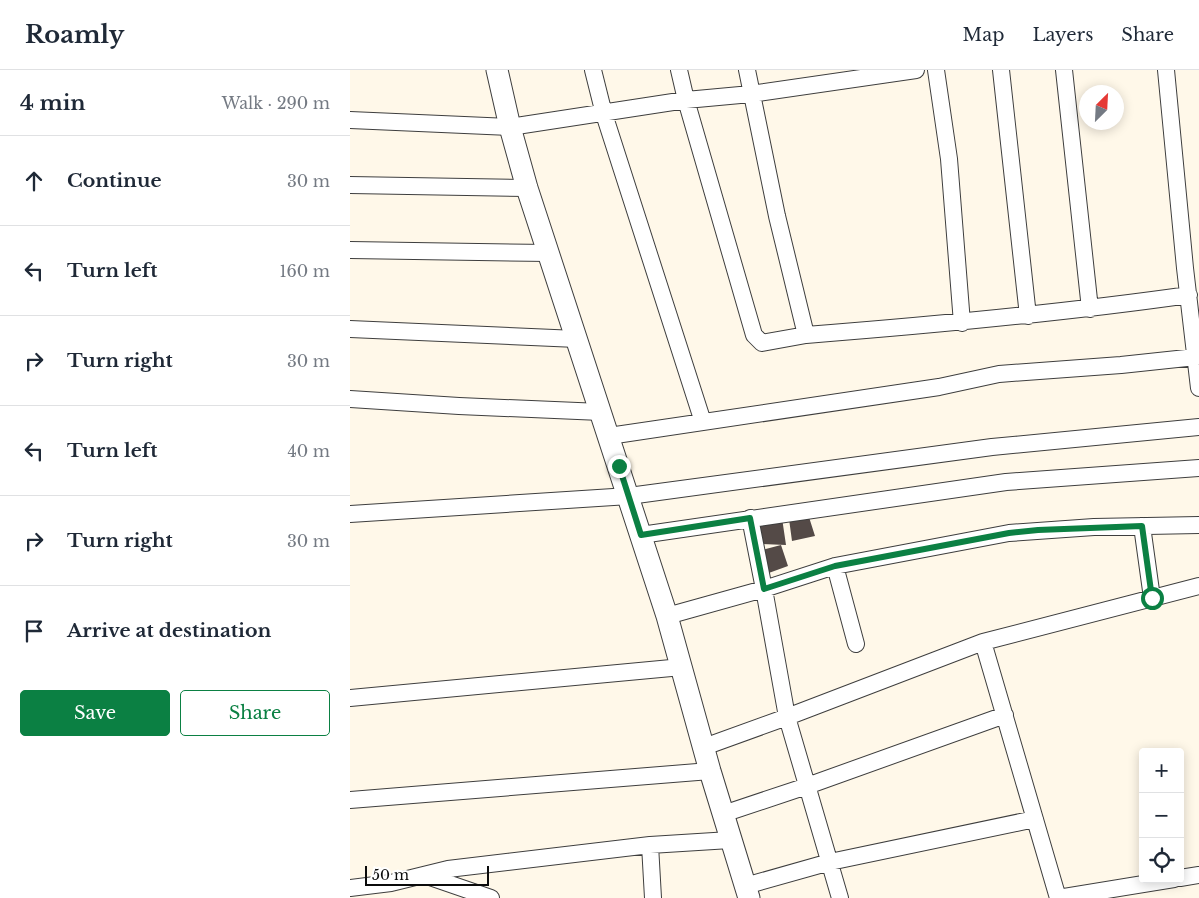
<!DOCTYPE html>
<html lang="en">
<head>
<meta charset="utf-8">
<style>
	body { margin:0; font-family:"Libre Baskerville",serif; background:#f2f2f3; color:#1f2937 }
	.controls { position:absolute; right:15px; bottom:15px; display:grid; overflow:hidden; border-radius:5px; box-shadow:0 2px 12px #0003 }
	.controls button { width:45px; height:45px; display:grid; place-items:center; padding:0; border:0; border-bottom:1px solid #e0e1e3; background:#fff; color:#1f2937; font:25px sans-serif }
	.compass { position:absolute; left:729px; top:15px; width:45px; height:45px; border-radius:50%; background:#fff; box-shadow:0 2px 12px #0003; rotate:24deg }
	.scale { position:absolute; left:15px; bottom:12px; width:124px; box-sizing:border-box; padding-left:5px; border:2px solid #0b0b0b; border-top:0; font-size:14px; line-height:18px; white-space:nowrap; color:#0b0b0b; -webkit-text-stroke:4px #fff; paint-order:stroke }
	.stop { position:absolute; width:15px; height:15px; margin:-11px; border:4px solid #0b8043; border-radius:50%; background:#fff }
	.stop.end { background:#0b8043; border-color:#fff; box-shadow:0 1px 5px #0008 }
	.list { margin:0; padding:0; list-style:none }
	h2 { display:flex; justify-content:space-between; align-items:center; height:65px; margin:0; padding:0 20px; font-size:21px }
	h2 small { font-size:16px; font-weight:400; color:#747a83 }
	.list li { display:grid; grid-template-columns:32px 1fr auto; gap:15px; align-items:center; box-sizing:border-box; height:90px; padding:0 20px; border-top:1px solid #e0e1e3 }
	.list b { display:block; font-size:19px; white-space:nowrap }
	.list em { font-size:16px; font-style:normal; color:#747a83 }
	.actions { display:flex; gap:10px; padding:15px 20px }
	.actions a { flex:1; padding:11px 0; border:1px solid #0b8043; border-radius:5px; text-align:center; font-size:18px; color:#0b8043 }
	.actions .main { background:#0b8043; color:#fff }
	.icon { flex:none; width:28px; height:28px; fill:none; stroke:currentColor; stroke-width:2; stroke-linecap:round; stroke-linejoin:round }
	.map { position:relative; flex:none; width:849px; height:828px; overflow:hidden }
	header { display:flex; align-items:center; gap:30px; box-sizing:border-box; height:70px; padding:0 25px; background:#fff; border-bottom:1px solid #e0e1e3 }
	header strong { font-size:24px }
	nav { display:flex; gap:28px; margin-inline-start:auto; font-size:18px }
	main { display:flex }
	aside { flex:1; background:#fff }
	.map>svg:first-child { display:block }
	.building { fill:#544a47 }
	.lines { fill:none; stroke-linecap:round; stroke-linejoin:round }
	.minor-casing { stroke:#3e3e3e; stroke-width:18 }
	.tertiary-casing { stroke:#3e3e3e; stroke-width:23 }
	.minor { stroke:#fff; stroke-width:16 }
	.tertiary { stroke:#fff; stroke-width:21 }
	.route { stroke:#0b8043; stroke-width:6 }
</style>
</head>
<body>
<header>
<strong>Roamly</strong>
<nav><a>Map</a><a>Layers</a><a>Share</a></nav>
</header>
<main>
<aside>
<h2>4 min<small>Walk · 290 m</small></h2>
<ul class="list">
<li><svg class="icon" aria-label="ahead" viewBox="0 0 24 24"><path d="M12 20V5M6 11l6-6 6 6"/></svg><div><b>Continue</b></div><em>30 m</em></li>
<li><svg class="icon" aria-label="left" viewBox="0 0 24 24"><path d="M17 20v-9H6M10 6l-5 5 5 5"/></svg><div><b>Turn left</b></div><em>160 m</em></li>
<li><svg class="icon" aria-label="right" viewBox="0 0 24 24"><path d="M7 20v-9h11M14 6l5 5-5 5"/></svg><div><b>Turn right</b></div><em>30 m</em></li>
<li><svg class="icon" aria-label="left" viewBox="0 0 24 24"><path d="M17 20v-9H6M10 6l-5 5 5 5"/></svg><div><b>Turn left</b></div><em>40 m</em></li>
<li><svg class="icon" aria-label="right" viewBox="0 0 24 24"><path d="M7 20v-9h11M14 6l5 5-5 5"/></svg><div><b>Turn right</b></div><em>30 m</em></li>
<li><svg class="icon" aria-label="arrive" viewBox="0 0 24 24"><path d="M6 21V4h12l-3 4 3 4H6"/></svg><div><b>Arrive at destination</b></div></li>
</ul>
<div class="actions"><a class="main">Save</a><a>Share</a></div>
</aside>
<div class="map">
<svg width="849" height="828" viewBox="0 0 849 828">
	<rect width="100%" height="100%" fill="#fff8e9"/>
	<path class="building" d="M458 444 465 466 442 471 439 449Z
		M432 448 436 475 411 474 407 454Z
		M431 475 438 496 416 504 412 480Z"/>
	<g class="lines">
		<g class="minor-casing">
			<path id="minor" d="M243 0 254 44 353 352
				M329 0 336 30 404 265 412 273 456 265 427 146 397 0
				M586 0 599 89 612 253
				M651 0 678 246
				M714 0 740 239
				M816 0 835 198 849 318
				M0 50 160 57 336 30 401 24 566 0
				M0 115 177 118
				M0 180 199 183
				M0 259 227 269
				M456 265C584 255 712 243 839 225
				M0 329 109 336 251 342
				M259 366 589 317 649 304 771 295 846 287
				M0 444 279 426 642 377 849 357
				M400 448 414 519 485 496 659 463 744 457 849 455
				M792 456 802 528
				M291 465 656 412 849 398
				M485 496 506 574
				M317 546 414 519 437 647 633 572 708 828
				M633 572 849 516
				M0 628 332 597
				M354 677 437 647 490 828
				M0 730 360 701
				M373 744 457 716 655 645
				M300 775 303 828
				M74 805 141 828
				M830 808 849 805
				M395 816 480 792 685 749
				M0 818 41 813 98 799 300 775 380 770
				M708 828 824 809"/>
		</g>
		<g class="tertiary-casing">
			<path id="tertiary" d="M147 0 160 57 177 118 317 546 360 701 399 828"/>
		</g>
		<use href="#minor" class="minor"/>
		<use href="#tertiary" class="tertiary"/>
	</g>
	<g class="lines">
		<path class="route" d="M269 396 291 465 400 448 414 519 485 496 659 463 688 460 792 456 802 528"/>
	</g>
</svg>
<div class="controls">
<button>+</button>
<button>−</button>
<button><svg class="icon" aria-label="locate" viewBox="0 0 24 24"><circle cx="12" cy="12" r="6"/><path d="M12 2v4M12 18v4M2 12h4M18 12h4"/></svg></button>
</div>
<svg class="compass" viewBox="-18 -18 36 36"><path d="M0-13l5 13h-10z" fill="#e53935"/><path d="M0 13l5-13h-10z" fill="#747a83"/></svg>
<div class="scale">50 m</div>
<div class="stop" style="left:802px;top:528px"></div>
<div class="stop end" style="left:269px;top:396px"></div>
</div>
</main>
</body>
</html>
